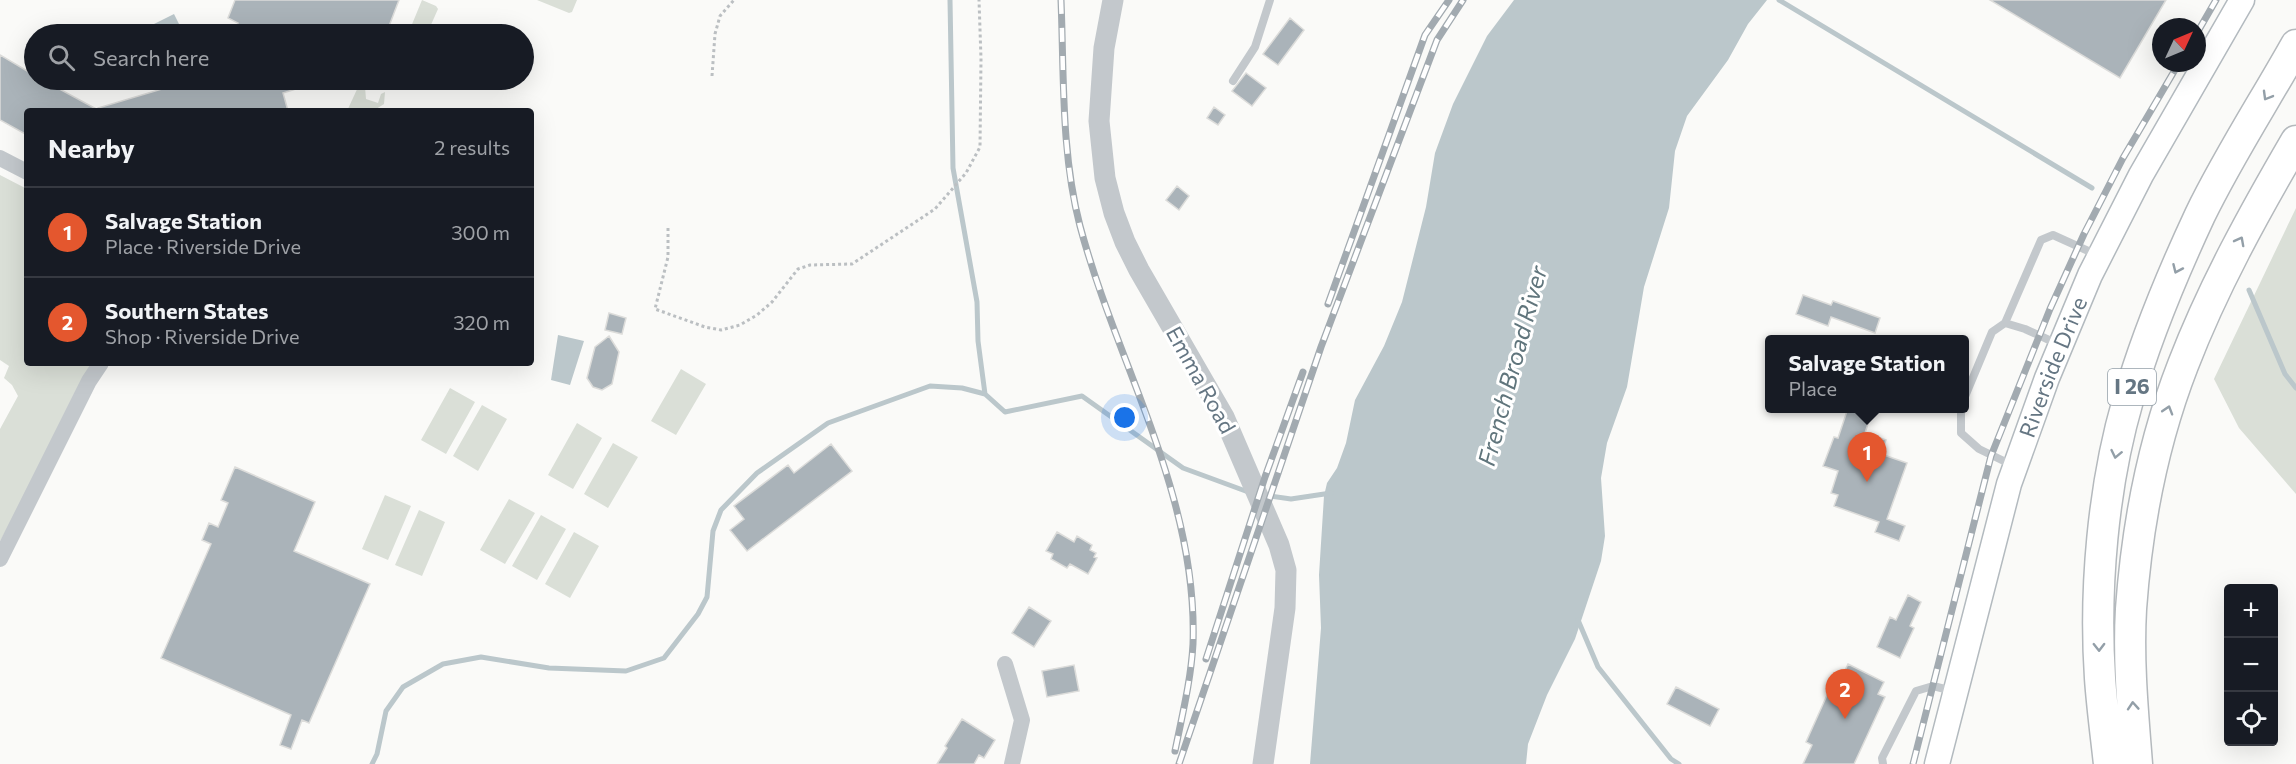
<!DOCTYPE html>
<html lang="en">
<head>
<meta charset="utf-8">
<style>
	body { margin:0; font-family:Commissioner,sans-serif; background:#20242c; color:#f1f3f6 }
	.controls { position:absolute; right:18px; bottom:18px; display:grid; overflow:hidden; border-radius:6px; box-shadow:0 6px 24px #0002 }
	.controls button { width:54px; height:54px; display:grid; place-items:center; padding:0; border:0; border-bottom:2px solid #363941; background:#171b24; color:#f1f3f6; font:30px sans-serif }
	.compass { position:absolute; left:2152px; top:18px; width:54px; height:54px; border-radius:50%; background:#171b24; box-shadow:0 6px 24px #0002; rotate:46deg }
	.you { position:absolute; left:1125px; top:418px; width:21px; height:21px; margin:-15px; border:4px solid #fff; border-radius:50%; background:#1a73e8; box-shadow:0 0 0 9px #1a73e833 }
	.badge { display:grid; place-items:center; width:39px; height:39px; border-radius:50%; background:#e4572e; color:#fff; font-size:20px; font-weight:700 }
	.pin { position:absolute; translate:-50% -50px; filter:drop-shadow(0 2px 3px #0008) }
	.pin::after { content:''; position:absolute; top:32px; width:21px; height:18px; background:inherit; clip-path:polygon(0 0,100% 0,50% 100%) }
	.popup { position:absolute; left:1765px; top:335px; width:204px; height:78px; box-sizing:border-box; display:grid; place-content:center; border-radius:6px; background:#171b24; filter:drop-shadow(0 2px 4px #0005); font-size:20px; white-space:nowrap; color:#9ea1a6 }
	.popup b { font-size:22px; color:#f1f3f6 }
	.popup::after { content:''; position:absolute; left:50%; top:100%; margin-left:-12px; border:12px solid transparent; border-top-color:#171b24 }
	.list { margin:0; padding:0; list-style:none }
	h2 { display:flex; justify-content:space-between; align-items:center; height:78px; margin:0; padding:0 24px; font-size:26px }
	h2 small { font-size:20px; font-weight:400; color:#9ea1a6 }
	.list li { display:grid; grid-template-columns:39px 1fr auto; gap:18px; align-items:center; box-sizing:border-box; height:90px; padding:0 24px; border-top:2px solid #363941 }
	.list b { display:block; font-size:22px; white-space:nowrap }
	.list p { margin:0; font-size:20px; white-space:nowrap; color:#9ea1a6 }
	.list em { font-size:20px; font-style:normal; color:#9ea1a6 }
	.icon { flex:none; width:33px; height:33px; fill:none; stroke:currentColor; stroke-width:2; stroke-linecap:round; stroke-linejoin:round }
	.map { position:relative; flex:none; width:2296px; height:764px; overflow:hidden }
	.search { position:absolute; background:#171b24; box-shadow:0 6px 24px #0002; left:24px; top:24px; width:510px; height:66px; display:flex; align-items:center; gap:15px; box-sizing:border-box; padding:0 21px; border-radius:33px; color:#9ea1a6; font-size:22px }
	.panel { position:absolute; background:#171b24; box-shadow:0 6px 24px #0002; left:24px; top:108px; width:510px; height:258px; border-radius:6px }
	.map>svg:first-child { display:block }
	.green { fill:#dadfd7 }
	.water { fill:#bbc7cb }
	.lines { fill:none; stroke-linecap:round; stroke-linejoin:round }
	.stream { stroke:#bbc7cb; stroke-width:5 }
	.building { fill:#aab3b9; stroke:#dcdcda; stroke-width:1.5 }
	.secondary-casing { stroke:#b3babf; stroke-width:27 }
	.motorway-casing { stroke:#b4b9bd; stroke-width:33 }
	.path { stroke:#bbbfc2; stroke-width:3; stroke-dasharray:3 3; stroke-linecap:butt }
	.service { stroke:#c3c8cc; stroke-width:8 }
	.minor { stroke:#c3c8cc; stroke-width:16 }
	.tertiary { stroke:#c3c8cc; stroke-width:21 }
	.secondary { stroke:#fff; stroke-width:24 }
	.motorway { stroke:#fff; stroke-width:30 }
	.rail-casing { stroke:#a2aab0; stroke-width:7 }
	.rail { stroke:#fff; stroke-width:4.5; stroke-dasharray:14; stroke-linecap:butt }
	.oneway { stroke:#939fa8 }
	.labels { text-anchor:middle; stroke-width:6; stroke-linejoin:round; paint-order:stroke }
	.shield { fill:#fff; stroke:#939fa8; stroke-width:1.5 }
	.shield-label { font-size:21px; font-weight:bold; fill:#657683 }
	.street-label { font-size:22px; fill:#657683; stroke:#fff }
	.water-label { font-size:24px; font-style:italic; fill:#60757c; stroke:#fff }
</style>
</head>
<body>
<div class="map">
<svg width="2296" height="764" viewBox="0 0 2296 764">
	<rect width="100%" height="100%" fill="#fafaf8"/>
	<path class="green" d="M422 0 436 6 438 9 430 27 422 24 417 34H408Z
		M537 0H577L572 12 569 13Z
		M359 85 365 87 366 99 378 103 381 94 385 92 384 104 373 111H347Z
		M0 175 27 189V363H101L0 541V429L18 396 12 385 4 378 9 366 0 360Z
		M2296 208V494L2239 428 2214 379Z
		M681 369 706 384 676 435 651 421Z
		M450 388 475 402 446 454 421 440Z
		M482 405 507 419 478 471 453 456Z
		M577 423 602 438 573 489 548 475Z
		M613 443 638 457 608 508 584 494Z
		M385 495 411 506 388 560 362 549Z
		M509 499 535 513 505 564 480 550Z
		M419 510 445 522 422 576 395 565Z
		M541 515 566 529 537 580 512 566Z
		M574 532 599 546 570 598 545 584Z"/>
	<path class="water" d="M1514 0H1767L1748 24 1728 60 1687 116 1675 151 1669 208 1644 287 1627 387 1607 443 1601 478 1605 536 1601 561 1575 639 1547 695 1528 744 1526 764H1310L1321 628 1319 575 1324 496 1327 483 1337 468 1346 443 1355 400 1384 346 1402 302 1426 207 1435 153 1453 104 1487 36Z
		M174 14 184 34H149L146 28Z
		M558 335 584 341 570 385 551 380Z"/>
	<g class="lines">
		<path class="stream" d="M950 0 953 168 977 302 978 341 985 394
			M1779 0 2092 188
			M2249 290 2285 374 2296 388
			M1263 495 1291 499 1331 493
			M1578 620 1598 667 1671 759 1679 764
			M372 764 377 754 386 711 403 687 443 664 481 657 549 668 626 671 664 658 698 614 707 597 713 531 721 510 757 473 828 423 930 386 962 388 985 394 1005 412 1082 396 1183 468 1251 493"/>
	</g>
	<path class="building" d="M235 0H399L386 34H233L238 23 228 18Z
		M1990 0H2166L2120 78Z
		M1290 18 1304 30 1278 65 1263 54Z
		M0 55 34 75V80H43L98 110V108L192 80H314L315 83 283 93 288 111H27V135L0 120Z
		M1246 73 1266 88 1252 106 1232 91Z
		M1214 107 1225 115 1218 125 1207 118Z
		M1177 186 1189 196 1179 210 1166 200Z
		M1803 295 1831 305 1833 301 1880 318 1875 333 1831 317 1828 326 1796 314Z
		M609 313 626 318 622 334 605 330Z
		M609 336 619 352 612 384 602 390 593 387 587 378 595 347Z
		M1848 408H1855L1871 415 1865 433 1886 440 1881 454 1907 463 1887 519 1905 526 1899 541 1875 532 1879 522 1834 506 1838 495 1831 493 1838 471 1823 466 1834 437 1838 438Z
		M831 444 852 471 747 551 730 530 744 519 734 506 788 465 794 473Z
		M235 467 315 502 294 551 370 584 309 723 302 720 291 749 280 745 291 715 161 658 211 544 202 540 209 523 218 527 228 503 221 500Z
		M1057 532 1074 542 1077 536 1092 545 1090 550 1096 553 1094 557 1097 558 1088 574 1070 564 1067 568 1051 559 1053 554 1046 551Z
		M1908 595 1921 602 1910 626 1914 628 1900 658 1877 647 1890 617 1896 620Z
		M1029 607 1051 621 1034 647 1012 633Z
		M1848 664 1884 682 1878 694 1885 697 1854 764H1803L1812 745 1806 742 1828 693 1833 696Z
		M1074 665 1079 691 1047 697 1042 671Z
		M1676 687 1719 709 1710 726 1667 704Z
		M962 719 995 740 984 758 979 755 974 764H937L947 748 945 746Z"/>
	<g class="lines">
		<g class="secondary-casing">
			<g id="secondary">
				<path id="s1" d="M1937 764 2009 484 2047 378 2090 275 2141 175 2242 0"/>
			</g>
		</g>
		<g class="motorway-casing">
			<path id="motorway" d="M2109 764C2106 736 2102 707 2100 678 2094 589 2103 486 2128 400 2146 337 2172 275 2200 215 2228 157 2264 102 2296 45
				M2137 764C2133 713 2128 661 2131 609 2137 526 2153 442 2183 365 2213 287 2254 213 2296 141"/>
		</g>
		<path class="path" d="M712 76 715 34 720 16 734 0
			M668 228V257L655 309 705 327 721 330 740 325 757 315 772 302 798 269 810 265 852 264 935 209 966 173 980 147 981 59 979 0"/>
		<path class="service" d="M1233 81 1255 47 1270 0
			M2005 323 2025 329 2060 345
			M1964 399 1992 332 2005 323 2041 240 2053 235 2097 255
			M1961 408V433L1979 449 2012 465
			M1883 764 1882 758 1916 691 1933 686 1953 691"/>
		<path class="minor" d="M0 158 27 172
			M0 559 89 381 101 363
			M1005 664 1022 720 1012 764"/>
		<path class="tertiary" d="M1113 0 1104 48 1099 121 1105 178 1114 213 1125 242 1139 270 1224 417 1279 545 1286 570 1285 608 1263 764"/>
		<use href="#secondary" class="secondary"/>
		<use href="#motorway" class="motorway"/>
		<g class="rail-casing">
			<path id="rail" d="M1061 0C1064 75 1061 153 1080 226 1117 365 1198 495 1193 644 1191 680 1182 716 1175 751
				M2197 33 2216 0
				M1328 304 1425 35 1449 0
				M1206 659 1265 477 1303 372
				M1179 764 1321 347 1437 40 1463 0
				M1913 764 1991 456 2050 309 2084 234 2123 158 2179 63"/>
		</g>
		<use href="#rail" class="rail"/>
	</g>
	<defs><path id="oneway-chevron" d="M-2-3.5L2.5 0L-2 3.5" fill="none" stroke-width="1.6" stroke-linecap="round" stroke-linejoin="round" transform="scale(1.5)"/></defs>
	<g class="oneway">
		<use href="#oneway-chevron" transform="translate(2267 96) rotate(120)"/>
		<use href="#oneway-chevron" transform="translate(2240 241) rotate(-62)"/>
		<use href="#oneway-chevron" transform="translate(2177 269) rotate(114)"/>
		<use href="#oneway-chevron" transform="translate(2168 410) rotate(-73)"/>
		<use href="#oneway-chevron" transform="translate(2116 454) rotate(102)"/>
		<use href="#oneway-chevron" transform="translate(2099 647) rotate(89)"/>
		<use href="#oneway-chevron" transform="translate(2133 706) rotate(-94)"/>
	</g>
	<g class="labels">
		<rect class="shield" x="2108" y="369" width="48" height="36" rx="4.5"/>
		<g class="shield-label">
			<text x="2132" y="394">I 26</text>
		</g>
		<g class="street-label">
			<text dy="8" stroke="none"><textPath href="#s1" startOffset="414">Riverside Drive</textPath></text>
			<text transform="translate(1201 380) rotate(61)" y="8">Emma Road</text>
		</g>
		<g class="water-label">
			<text transform="translate(1513 366) rotate(-75)" y="8">French Broad River</text>
		</g>
	</g>
</svg>
<div class="controls">
<button>+</button>
<button>−</button>
<button><svg class="icon" aria-label="locate" viewBox="0 0 24 24"><circle cx="12" cy="12" r="6"/><path d="M12 2v4M12 18v4M2 12h4M18 12h4"/></svg></button>
</div>
<svg class="compass" viewBox="-18 -18 36 36"><path d="M0-13l5 13h-10z" fill="#e53935"/><path d="M0 13l5-13h-10z" fill="#9ea1a6"/></svg>
<div class="you"></div>
<div class="pin badge" style="left:1867px;top:482px">1</div>
<div class="popup"><b>Salvage Station</b>Place</div>
<div class="pin badge" style="left:1845px;top:719px">2</div>
<div class="search"><svg class="icon" aria-label="search" viewBox="0 0 24 24"><circle cx="10" cy="10" r="6"/><path d="M15 15l6 6"/></svg>Search here</div>
<section class="panel">
<h2>Nearby<small>2 results</small></h2>
<ul class="list">
<li><span class="badge">1</span><div><b>Salvage Station</b><p>Place · Riverside Drive</p></div><em>300 m</em></li>
<li><span class="badge">2</span><div><b>Southern States</b><p>Shop · Riverside Drive</p></div><em>320 m</em></li>
</ul>
</section>
</div>
</body>
</html>
